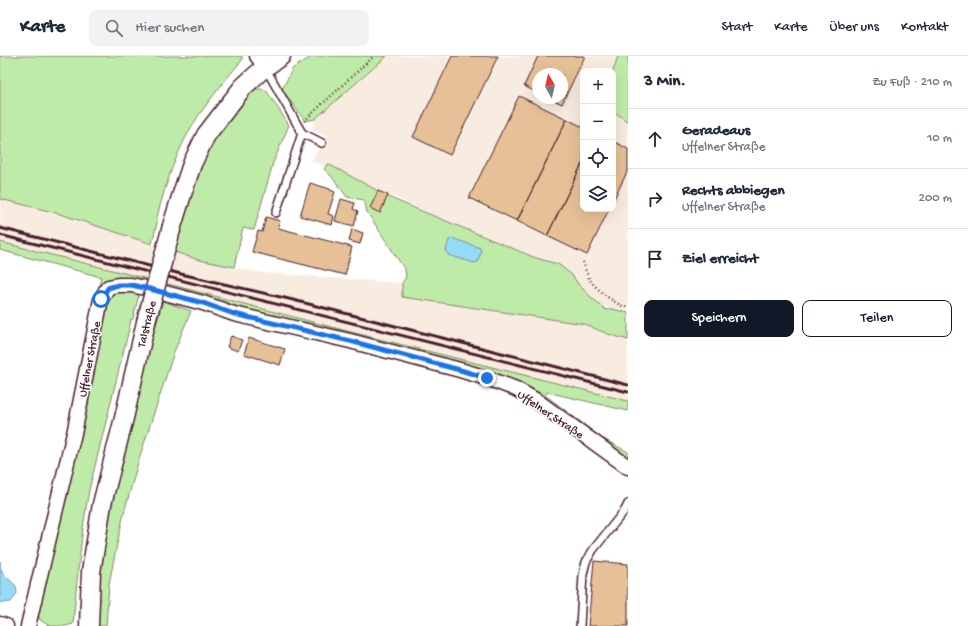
<!DOCTYPE html>
<html lang="de">
<head>
<meta charset="utf-8">
<style>
	body { margin:0; font-family:"Gochi Hand",sans-serif; background:#f2f2f3; color:#1f2937 }
	.controls { position:absolute; right:12px; top:12px; display:grid; overflow:hidden; border-radius:8px; box-shadow:0 4px 16px #0002 }
	.controls button { width:36px; height:36px; display:grid; place-items:center; padding:0; border:0; border-bottom:1px solid #e0e1e3; background:#fff; color:#1f2937; font:20px sans-serif }
	.compass { position:absolute; left:532px; top:12px; width:36px; height:36px; border-radius:50%; background:#fff; box-shadow:0 4px 16px #0002; rotate:352deg }
	.stop { position:absolute; width:12px; height:12px; margin:-9px; border:3px solid #1a73e8; border-radius:50%; background:#fff }
	.stop.end { background:#1a73e8; border-color:#fff; box-shadow:0 1px 4px #0008 }
	.list { margin:0; padding:0; list-style:none }
	h2 { display:flex; justify-content:space-between; align-items:center; height:52px; margin:0; padding:0 16px; font-size:17px }
	h2 small { font-size:13px; font-weight:400; color:#747a83 }
	.list li { display:grid; grid-template-columns:26px 1fr auto; gap:12px; align-items:center; box-sizing:border-box; height:60px; padding:0 16px; border-top:1px solid #e0e1e3 }
	.list b { display:block; font-size:15px; white-space:nowrap }
	.list p { margin:0; font-size:13px; white-space:nowrap; color:#747a83 }
	.list em { font-size:13px; font-style:normal; color:#747a83 }
	.actions { display:flex; gap:8px; padding:12px 16px }
	.actions a { flex:1; padding:9px 0; border:1px solid #111827; border-radius:8px; text-align:center; font-size:14px; color:#111827 }
	.actions .main { background:#111827; color:#fff }
	.icon { flex:none; width:22px; height:22px; fill:none; stroke:currentColor; stroke-width:2; stroke-linecap:round; stroke-linejoin:round }
	.map { position:relative; flex:none; width:628px; height:570px; overflow:hidden }
	header { display:flex; align-items:center; gap:24px; box-sizing:border-box; height:56px; padding:0 20px; background:#fff; border-bottom:1px solid #e0e1e3 }
	header strong { font-size:19px }
	nav { display:flex; gap:22px; margin-inline-start:auto; font-size:14px }
	.search { width:280px; height:36px; background:#f2f2f3; display:flex; align-items:center; gap:10px; box-sizing:border-box; padding:0 14px; border-radius:8px; color:#747a83; font-size:15px }
	main { display:flex }
	aside { flex:1; background:#fff }
	.map>svg:first-child { display:block }
	.built { fill:#f8ece0; fill-rule:evenodd }
	.green { fill:#bfeba8; stroke:#84856a }
	.water { fill:#95dbf7; stroke:#7790a5 }
	.building { fill:#e6c197; stroke:#4a1f2b }
	.lines { fill:none; stroke-linecap:round; stroke-linejoin:round }
	.service-casing { stroke:#4a1f2b; stroke-width:10 }
	.minor-casing { stroke:#4a1f2b; stroke-width:17 }
	.tertiary-casing { stroke:#4a1f2b; stroke-width:21 }
	.path { stroke:#4a1f2b; stroke-width:2.5; stroke-dasharray:1 3; stroke-linecap:butt }
	.service { stroke:#fff; stroke-width:7 }
	.minor { stroke:#fff; stroke-width:14 }
	.tertiary { stroke:#fff; stroke-width:18 }
	.rail { stroke:#4a1f2b; stroke-width:3 }
	.tertiary-bridge-casing { stroke:#4a1f2b; stroke-width:21; stroke-linecap:butt }
	.tertiary-bridge { stroke:#fff; stroke-width:18 }
	.route { stroke:#1a73e8; stroke-width:5 }
	.labels { text-anchor:middle; stroke-width:3; stroke-linejoin:round; paint-order:stroke }
	.street-label { font-size:12px; fill:#4a1f2b; stroke:#fff }
</style>
</head>
<body>
<header>
<strong>Karte</strong>
<div class="search"><svg class="icon" aria-label="search" viewBox="0 0 24 24"><circle cx="10" cy="10" r="6"/><path d="M15 15l6 6"/></svg>Hier suchen</div>
<nav><a>Start</a><a>Karte</a><a>Über uns</a><a>Kontakt</a></nav>
</header>
<main>
<div class="map">
<svg width="628" height="570" viewBox="0 0 628 570">
	<rect width="100%" height="100%" fill="#fff"/>
	<filter id="ink" filterUnits="userSpaceOnUse"><feTurbulence type="fractalNoise" baseFrequency=".025" numOctaves="2"/><feDisplacementMap in="SourceGraphic" scale="8" xChannelSelector="R" yChannelSelector="G"/><feConvolveMatrix kernelMatrix="1 2 1 2 8 2 1 2 1" color-interpolation-filters="sRGB"/></filter>
	<g filter="url(#ink)">
		<path class="built" d="M387 0H618L613 15H583V153H613V55L628 66V257L583 245 512 194 351 122 311 105 327 79 312 73 315 63ZM538 18H562V42H538Z
			M0 143 57 157 199 204 264 217 402 227V241L584 268 608 278 628 284V345L343 274 176 230 0 186Z"/>
		<path class="green" d="M0 0H242V4C227 22 212 40 199 59 178 90 166 126 157 161V167L152 188 57 157 0 143Z
			M313 0H387L315 63 305 65 282 33 293 12Z
			M618 0H628V66L613 55V15Z
			M253 33H259L266 34 289 69 273 107 254 174 243 172 234 211 199 204 175 196 181 173 179 172C192 132 204 92 230 58 237 49 246 41 253 33Z
			M328 108 395 144 536 202 558 208 572 219 578 228 591 241 606 254 612 253 628 257V284L608 278 584 268 402 241V227L406 221 405 214 367 156 364 144 347 141 332 121 324 113Z
			M0 186 176 230 343 274 628 345V355L547 336 545 339 602 382 628 396V407L525 336 128 225 97 239 101 221 0 194Z
			M120 236H130L139 238 133 263 130 264 131 265 89 434C81 479 77 523 73 568L65 570H50L40 564 36 552 103 247 113 238Z
			M163 245 191 255 174 296 139 403 125 453 117 488 109 528 106 570H95V550L105 472 132 351Z"/>
		<path class="water" d="M452 182 480 192 481 195 478 206 474 207 448 199 446 194 449 184Z
			M0 505V511L3 517 16 530 17 537 11 546 3 547 0 546Z"/>
		<path class="building" d="M452 0H498L450 99 413 81Z
			M538 0H585L562 48 549 42H562V18H538V37L524 30Z
			M519 40 567 63 517 165 469 142Z
			M567 63 583 71V106L547 180 517 165Z
			M613 85 628 93V114L613 145Z
			M583 106V153H609L587 199 547 180Z
			M310 127 330 133V134L335 136 328 158 334 160 332 169 300 160Z
			M378 135 388 139 380 157 370 152Z
			M341 143 355 147 353 153 358 155 354 170 335 165Z
			M266 161 280 165 278 172 352 191 345 219 252 196 258 175 262 176Z
			M352 173 363 177 360 188 349 185Z
			M231 280 242 284 238 295 227 291Z
			M249 282 285 293 280 309 244 298Z
			M594 505 628 508V570H588Z"/>
		<g class="lines">
			<g class="service-casing">
				<path id="service" d="M265 11 302 77 322 87
					M276 157 302 77
					M580 570 583 518 586 506 593 494 625 454 628 448"/>
			</g>
			<g class="minor-casing">
				<path id="minor" d="M257 0 265 11
					M0 568 6 570
					M28 570 75 373 101 243 108 231 118 229H131L150 233 203 247 234 258 350 285 460 314 487 322 516 333 537 345 628 411"/>
			</g>
			<g class="tertiary-casing">
				<path id="tertiary" d="M172 170 182 138 192 108 206 79 243 31 265 11 281 0
					M89 570 91 516 102 448 124 362 146 266"/>
			</g>
			<path class="path" d="M304 65 374 0
				M583 206C585 212 587 219 590 224 598 235 615 248 628 252"/>
			<use href="#service" class="service"/>
			<use href="#minor" class="minor"/>
			<use href="#tertiary" class="tertiary"/>
			<path class="rail" d="M0 172 181 218 289 243 628 329
				M0 179 628 336"/>
			<g class="tertiary-bridge-casing">
				<path id="tertiary-bridge" d="M146 266 172 170"/>
			</g>
			<use href="#tertiary-bridge" class="tertiary-bridge"/>
		</g>
	</g>
	<g class="lines" filter="url(#ink)">
		<path class="route" d="M101 243 108 232 118 229H131L150 233 203 247 234 258 350 285 460 314 487 322"/>
	</g>
	<g class="labels">
		<g class="street-label">
			<text transform="translate(146 268) rotate(-76)" y="4">Talstraße</text>
			<text transform="translate(89 303) rotate(-79)" y="4">Uffelner Straße</text>
			<text transform="translate(551 358) rotate(34)" y="4">Uffelner Straße</text>
		</g>
	</g>
</svg>
<div class="controls">
<button>+</button>
<button>−</button>
<button><svg class="icon" aria-label="locate" viewBox="0 0 24 24"><circle cx="12" cy="12" r="6"/><path d="M12 2v4M12 18v4M2 12h4M18 12h4"/></svg></button>
<button><svg class="icon" aria-label="layers" viewBox="0 0 24 24"><path d="M12 4l9 5-9 5-9-5zM3 14l9 5 9-5"/></svg></button>
</div>
<svg class="compass" viewBox="-18 -18 36 36"><path d="M0-13l5 13h-10z" fill="#e53935"/><path d="M0 13l5-13h-10z" fill="#747a83"/></svg>
<div class="stop" style="left:101px;top:243px"></div>
<div class="stop end" style="left:487px;top:322px"></div>
</div>
<aside>
<h2>3 Min.<small>Zu Fuß · 210 m</small></h2>
<ul class="list">
<li><svg class="icon" aria-label="ahead" viewBox="0 0 24 24"><path d="M12 20V5M6 11l6-6 6 6"/></svg><div><b>Geradeaus</b><p>Uffelner Straße</p></div><em>10 m</em></li>
<li><svg class="icon" aria-label="right" viewBox="0 0 24 24"><path d="M7 20v-9h11M14 6l5 5-5 5"/></svg><div><b>Rechts abbiegen</b><p>Uffelner Straße</p></div><em>200 m</em></li>
<li><svg class="icon" aria-label="arrive" viewBox="0 0 24 24"><path d="M6 21V4h12l-3 4 3 4H6"/></svg><div><b>Ziel erreicht</b></div></li>
</ul>
<div class="actions"><a class="main">Speichern</a><a>Teilen</a></div>
</aside>
</main>
</body>
</html>
